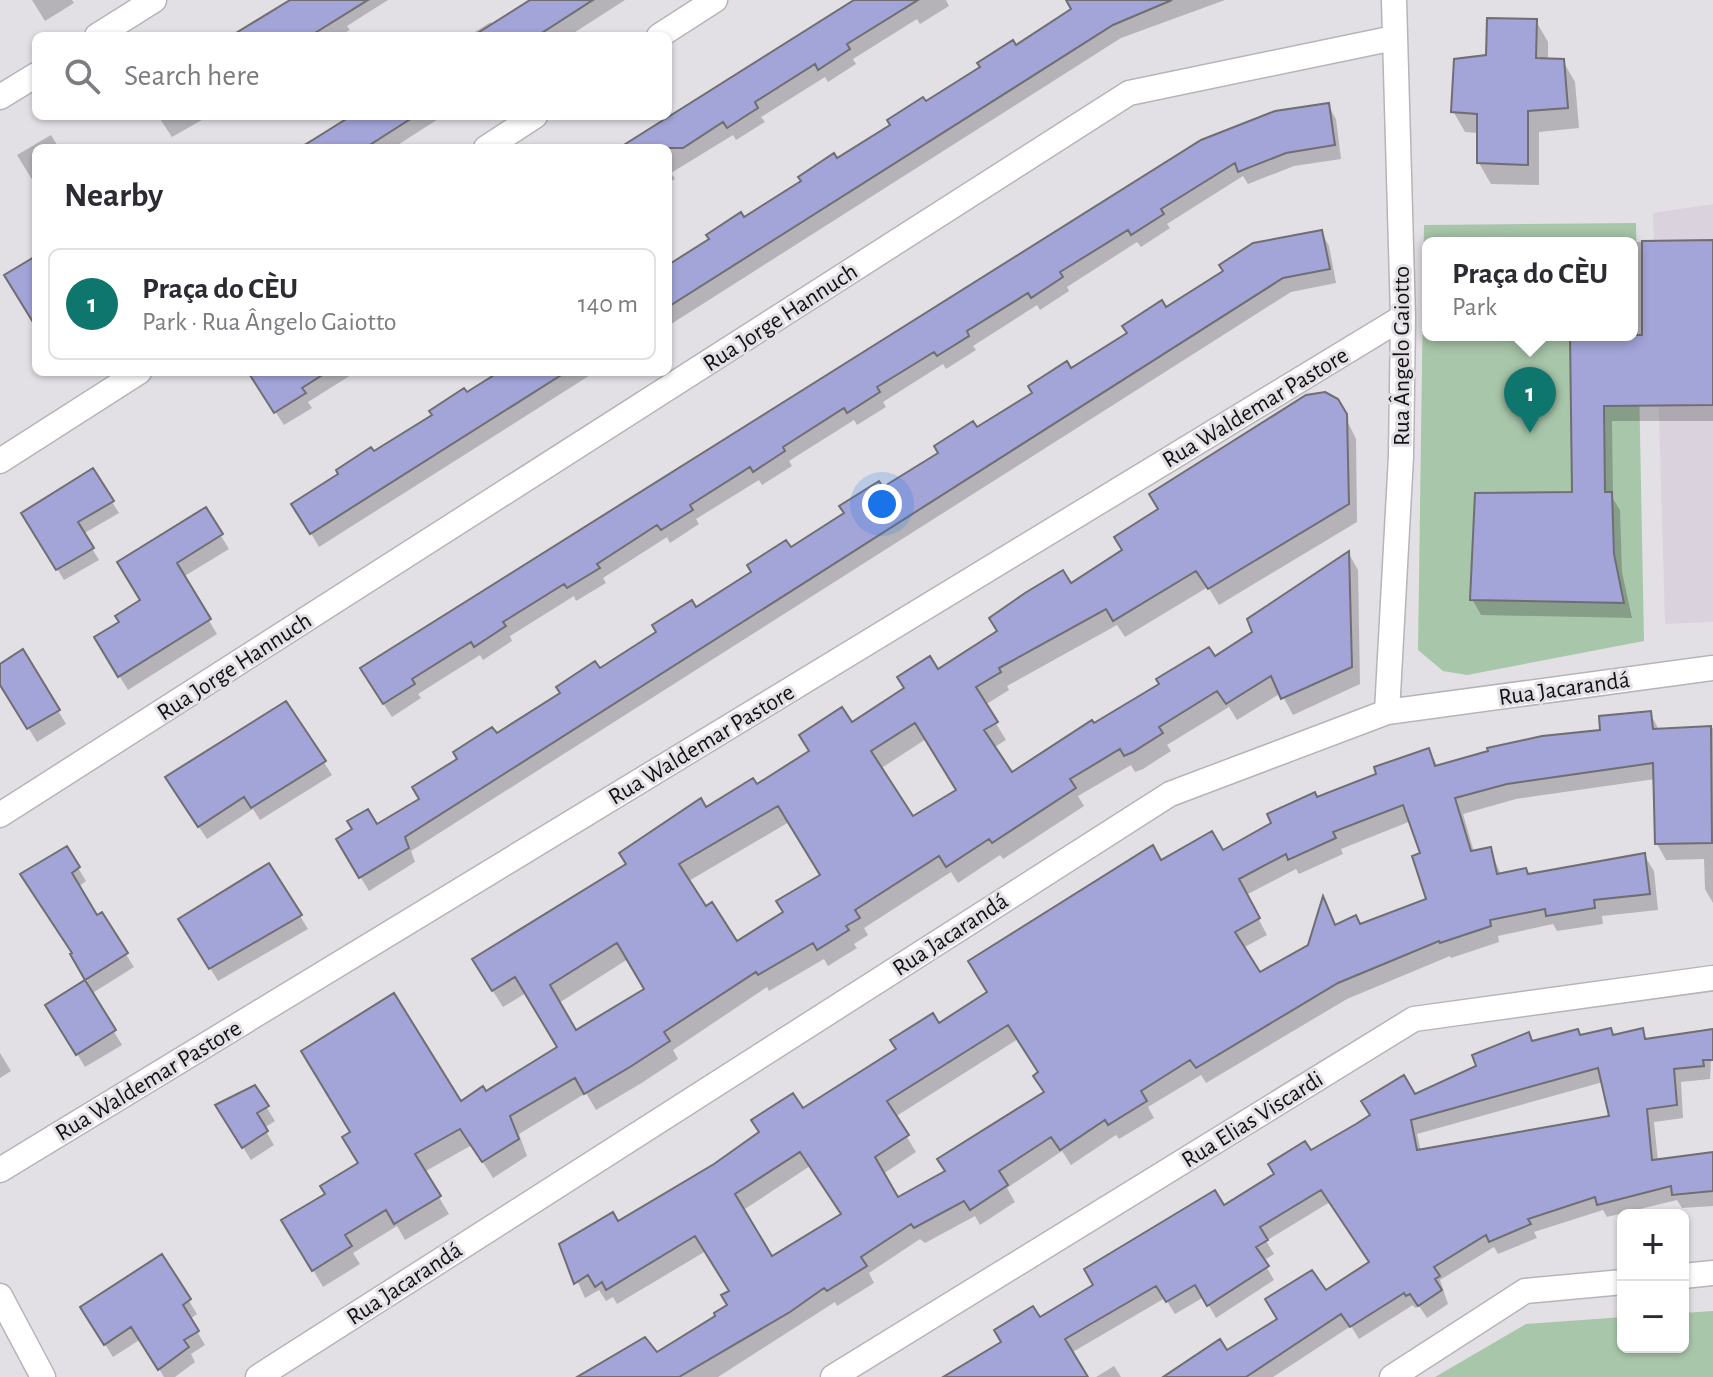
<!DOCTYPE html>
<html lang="en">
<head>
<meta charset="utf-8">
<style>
	body { margin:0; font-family:"Alegreya Sans",sans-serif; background:#f2f2f3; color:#2b2b33 }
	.controls { position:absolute; right:24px; bottom:24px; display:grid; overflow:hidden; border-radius:12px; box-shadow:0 2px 6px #0004 }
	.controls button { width:72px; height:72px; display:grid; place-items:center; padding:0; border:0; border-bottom:2px solid #e1e1e2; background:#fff; color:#2b2b33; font:40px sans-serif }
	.you { position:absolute; left:882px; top:504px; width:28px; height:28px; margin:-20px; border:6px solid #fff; border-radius:50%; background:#1a73e8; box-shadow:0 0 0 12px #1a73e833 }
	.badge { display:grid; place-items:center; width:52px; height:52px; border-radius:50%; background:#0f766e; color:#fff; font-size:26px; font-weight:700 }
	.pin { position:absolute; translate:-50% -66px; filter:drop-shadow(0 2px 4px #0008) }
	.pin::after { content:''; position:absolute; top:42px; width:28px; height:24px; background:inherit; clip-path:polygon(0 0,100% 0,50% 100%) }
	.popup { position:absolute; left:1422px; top:237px; width:216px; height:104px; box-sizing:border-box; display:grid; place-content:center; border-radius:12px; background:#fff; filter:drop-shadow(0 2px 6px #0005); font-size:26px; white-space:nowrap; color:#7c7c81 }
	.popup b { font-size:30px; color:#2b2b33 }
	.popup::after { content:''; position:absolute; left:50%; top:100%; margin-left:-16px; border:16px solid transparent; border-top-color:#fff }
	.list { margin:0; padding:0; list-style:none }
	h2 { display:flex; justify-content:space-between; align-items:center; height:104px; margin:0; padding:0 32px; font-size:34px }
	h2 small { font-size:26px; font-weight:400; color:#7c7c81 }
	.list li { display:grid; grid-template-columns:52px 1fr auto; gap:24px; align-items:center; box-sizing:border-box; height:112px; margin:0 16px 16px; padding:0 16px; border:2px solid #e1e1e2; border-radius:12px }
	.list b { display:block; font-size:30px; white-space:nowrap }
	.list p { margin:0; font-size:26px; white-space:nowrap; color:#7c7c81 }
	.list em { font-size:26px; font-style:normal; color:#7c7c81 }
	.icon { flex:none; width:44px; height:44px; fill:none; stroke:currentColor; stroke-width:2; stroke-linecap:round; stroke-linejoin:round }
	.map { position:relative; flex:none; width:1713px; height:1377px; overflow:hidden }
	.search { position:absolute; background:#fff; box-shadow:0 2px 6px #0004; left:32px; top:32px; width:640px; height:88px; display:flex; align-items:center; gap:20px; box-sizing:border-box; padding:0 28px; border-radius:12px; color:#7c7c81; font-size:30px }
	.panel { position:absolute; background:#fff; box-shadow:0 2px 6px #0004; left:32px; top:144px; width:640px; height:232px; border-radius:12px }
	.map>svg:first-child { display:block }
	.built { fill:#dad3de }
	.green { fill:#a8c6aa; fill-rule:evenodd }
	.shadow { fill:#0003; fill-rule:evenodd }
	.building { fill:#a3a4d7; stroke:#6e6e73; stroke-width:2; fill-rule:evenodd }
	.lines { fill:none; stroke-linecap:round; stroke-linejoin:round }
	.minor-casing { stroke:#b7b4b9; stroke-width:27 }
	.minor { stroke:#fff; stroke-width:24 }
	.labels { text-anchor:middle; stroke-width:6; stroke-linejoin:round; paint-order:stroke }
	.street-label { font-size:24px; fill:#121113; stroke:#e3e0e5 }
</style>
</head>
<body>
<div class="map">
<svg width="1713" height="1377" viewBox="0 0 1713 1377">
	<rect width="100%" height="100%" fill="#e3e0e5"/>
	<path class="built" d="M1713 204V622L1665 624 1653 213Z"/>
	<path class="green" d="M1636 223 1644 641 1467 675 1443 671 1418 650 1424 225ZM1428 243H1632V335H1428Z
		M1713 1311V1377H1435L1526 1324 1623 1317V1347H1683V1313Z"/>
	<path class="shadow" d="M32 0H72L74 3 45 21Z
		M293 0H388L347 26 350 30 339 36H236Z
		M534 0H625L569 36H468L491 22 493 26Z
		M857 0H946L949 6 920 24 917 19 853 59 856 64 828 82 825 77 761 117 765 122 736 140 733 135 671 173 675 179 668 183V148H622Z
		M1083 0H1225L1121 38 668 326V267L1016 47Z
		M1536 21 1548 42V61H1563L1575 82 1579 128 1539 132V185L1491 184 1479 163V133L1465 132 1453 111 1488 57Z
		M1328 105 1336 119 1341 159 1294 166 1248 184 1243 176 1167 224 1170 228 1141 247 1137 242 1067 287 1069 291 1040 310 1037 305 973 346 976 350 946 369 943 364 883 402 886 407 857 425 854 420 789 461 792 466 762 485 759 480 696 519 699 524 670 543 667 537 603 578 606 583 576 601 574 596 510 636 512 641 483 660 480 655 418 694 421 698 392 717 370 683Z
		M158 116H209L172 137Z
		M355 116H443L393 148H296Z
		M51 135 59 148H36V186L17 155Z
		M1321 232 1329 246 1336 283 1291 292 411 851 415 862 369 891 338 840 376 826 421 800 496 736 1166 310Z
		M1434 238H1541L1543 242H1713V421H1612L1613 499 1620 510 1622 572 1632 618 1481 615 1472 599 1574 494 1572 335H1632V243H1434Z
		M267 372H356L308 402 312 408 284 425 263 393Z
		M503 372H595L319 547 302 518 373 454Z
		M1339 404 1356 439 1357 522 1219 605 1208 587 1125 637 1117 625 1007 686 1009 690 985 705 1006 740 993 748 1011 775 1255 633 1349 554 1358 570 1360 684 1293 715 1281 693 1237 720 1229 707 1167 745 1171 751 1143 769 1135 772 1131 765 1078 796 1084 806 1003 859 1000 855 958 883 951 872 864 928 868 935 854 944 857 948 828 966 824 959 769 991 767 987 673 1050 678 1059 640 1084 596 1110 586 1093 519 1134 527 1156 493 1178 472 1145 424 1172 449 1214 405 1240 397 1226 353 1253 360 1264 323 1287 284 1220 460 1104 485 1094 559 1048 526 993 503 1007 484 977 628 865 706 810 756 787 937 672ZM926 739 959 791 913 819 880 769ZM789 822 822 876 786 913 737 944 705 909 687 882ZM628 959 647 990 576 1033 559 1003Z
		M92 470 119 513 83 534 99 560 64 580 24 514Z
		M205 510 229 549 183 577 217 634 128 690 96 638 121 623 143 601Z
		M23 652 66 724 37 742 0 682V666Z
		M286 704 332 775 260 820 253 809 207 839 175 791Z
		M1650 713 1659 730 1713 728V903L1705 889 1704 859 1666 860 1657 844 1655 779 1516 799 1463 814 1474 852 1490 849 1501 875 1529 876 1644 855 1654 871 1658 910 1602 916 1603 924 1557 931 1553 924 1498 936 1499 942 1451 958 1450 956 1347 999 1206 1083 1201 1075 1148 1107 1154 1118 1119 1139 1116 1135 1071 1165 1062 1151 1007 1188 1015 1202 980 1225 975 1216 925 1243 920 1239 869 1273 874 1283 837 1306 835 1302 718 1377H581L656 1354 718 1317 730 1306 731 1292 706 1251 617 1304 613 1297 606 1301 599 1290 585 1298 561 1245 618 1224 989 993 1161 862 1222 853 1317 800 1429 750 1438 767 1603 732ZM1411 821 1422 855 1428 900 1360 926H1336L1324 901 1309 947 1260 975 1243 948 1267 935 1246 895 1296 869 1299 874 1343 854 1341 849ZM1018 1039 1040 1073 1046 1094 947 1172 897 1200 883 1174 916 1152 895 1117ZM810 1166 843 1215 772 1259 742 1211Z
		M66 848 86 881 78 887 97 918 101 915 134 967 91 994 122 1045 85 1067 48 1005 88 981 72 955Z
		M300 916 308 929 218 981 181 920Z
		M1713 1028 1710 1079 1681 1082 1683 1118 1654 1122 1658 1161 1713 1154V1206L1682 1208 1677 1200 1607 1217 1603 1210 1534 1232 1537 1238 1498 1254 1494 1247 1440 1280 1448 1304 1427 1318 1419 1306 1415 1308 1413 1305 1359 1339 1351 1326 1273 1377H1165L1227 1353 1371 1263 1330 1202 1266 1241 1274 1254 1263 1261 1274 1280 1216 1318 1204 1297 1175 1314 1165 1298 1071 1353 1085 1377H948L1310 1153 1414 1097 1533 1043 1614 1037 1642 1031 1648 1041ZM1603 1082 1611 1118 1421 1152 1417 1134Z
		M0 1053 11 1071 0 1078Z
		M254 1087 275 1121 264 1128 274 1145 251 1160 225 1119Z
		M162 1257 197 1314 190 1319 205 1345 191 1354 195 1362 175 1377H164L141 1339 113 1357 90 1321Z
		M1114 1366 1121 1377H1096Z"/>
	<path class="building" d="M290 0H368L310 36H231Z
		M530 0H593L537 36H473Z
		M854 0H918L847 44 850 49 818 70 815 64 755 102 758 108 727 128 723 122 683 148H619Z
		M1066 0H1172L1113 25 668 307V265L709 239 706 235 741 212 744 217 801 181 798 177 834 153 837 158 890 125 887 120 923 97 926 101 980 67 977 63 1013 40 1016 45 1071 9Z
		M1487 18 1537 19 1536 58 1564 59 1568 108 1528 111V165L1477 163V114L1451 112 1454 59 1486 55Z
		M1329 103 1335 145 1286 153 1238 172 1235 163 1161 209 1164 214 1131 235 1128 230 1060 272 1063 277 1031 298 1028 293 967 331 969 336 937 356 934 352 877 387 880 392 847 413 844 408 783 447 785 451 753 472 750 467 690 505 693 510 661 530 657 525 597 564 600 568 567 588 564 584 503 622 506 626 474 647 471 642 412 679 415 684 383 704 360 668 1201 140 1275 111Z
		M351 116H415L365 148H300Z
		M1322 230 1330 269 1283 278 405 837 409 848 359 878 336 839 352 829 347 821 368 809 377 824 419 799 412 787 457 759 453 752 492 727 497 733 560 693 556 687 595 661 600 668 656 632 652 625 692 600 696 607 751 572 747 565 786 540 791 547 844 513 839 506 879 481 883 487 938 453 934 446 973 421 977 427 1032 393 1028 386 1067 361 1071 368 1127 333 1122 326 1162 300 1166 307 1223 271 1219 265 1253 243Z
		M1713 240V405L1604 406 1605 492H1612L1614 554 1624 603 1470 600 1475 493 1572 492 1570 335H1642V241Z
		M36 256V327L4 275Z
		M248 372H327L302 388 306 393 274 413Z
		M499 372H566L310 534 291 504 338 474 336 470 371 447 374 451 432 415 429 411 464 388 467 392Z
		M1325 392 1338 399 1347 414 1349 504 1208 589 1196 571 1113 621 1106 609 999 668 1001 672 976 687 998 722 984 730 1012 772 1092 720 1094 723 1159 684 1156 679 1209 647 1215 656 1252 632 1247 619 1349 551 1352 667 1281 699 1271 676 1226 704 1217 691 1159 727 1163 733 1133 752 1124 756 1120 749 1070 779 1076 788 992 843 989 839 946 867 939 856 855 910 860 918 846 926 849 930 817 950 813 943 758 975 756 972 664 1032 670 1041 630 1067 584 1094 575 1078 510 1116 519 1139 482 1162 460 1129 415 1154 441 1196 394 1224 386 1210 345 1235 352 1246 312 1271 281 1220 325 1194 320 1186 358 1163 342 1137 350 1132 301 1051 394 993 461 1101 483 1086 486 1091 557 1047 515 977 492 991 472 959 626 864 619 853 701 798 706 807 753 778 757 784 809 751 799 735 842 707 852 722 904 688 897 677 930 656 938 669 997 631 989 618 1025 593 1063 570 1071 583 1122 550 1114 537 1158 509 1149 494 1306 395ZM915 723 956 790 913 816 871 751ZM778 806 820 875 776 901 783 912 737 941 712 902 706 906 679 864ZM617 943 644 989 576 1030 550 985Z
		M93 468 114 501 78 522 94 548 56 570 21 513Z
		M206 507 223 534 177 563 211 619 118 677 94 637 119 622 115 616 140 600 117 562Z
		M23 649 60 710 27 729 0 685V664Z
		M286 701 326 761 251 808 244 797 198 827 165 777Z
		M1651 711 1653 729 1711 726 1712 843 1655 844 1653 763 1507 784 1455 798 1471 851 1491 847 1497 874 1526 868 1528 874 1645 853 1650 894 1594 900 1595 908 1546 916 1545 909 1490 920 1491 926 1440 943 1439 941 1338 983 1196 1068 1190 1060 1141 1091 1147 1101 1108 1125 1105 1120 1060 1150 1051 1137 999 1171 1008 1185 970 1210 964 1201 914 1228 911 1224 861 1257 867 1266 827 1291 824 1288 790 1312 679 1377H577L645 1337 657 1352 715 1316 714 1313 727 1305 721 1295 729 1291 695 1236 606 1290 602 1282 595 1287 588 1275 574 1284 559 1244 613 1212 618 1221 714 1164 759 1132 751 1120 793 1093 803 1108 896 1049 890 1040 933 1013 939 1023 987 992 968 961 1153 845 1161 860 1212 831 1223 850 1271 823 1267 814 1315 792 1317 797 1376 774 1374 767 1429 748 1435 766 1488 751 1487 748 1542 736 1600 730 1599 716ZM1403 805 1420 853 1412 856 1426 899 1360 924 1356 915 1335 925 1323 896 1308 945 1260 972 1235 932 1260 918 1239 879 1286 854 1288 860 1336 838 1333 832ZM1008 1025 1038 1072 1033 1076 1044 1092 937 1159 945 1171 898 1197 875 1157 909 1135 887 1101ZM800 1152 841 1214 772 1256 735 1194Z
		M67 846 80 867 72 873 97 915 102 912 128 953 85 980 70 954 72 953 20 874Z
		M269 863 302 915 209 969 178 919Z
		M85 980 116 1030 76 1055 45 1005Z
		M1611 1028 1613 1035 1643 1028 1645 1039 1713 1029V1060H1703L1704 1066 1674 1069 1677 1105 1647 1109 1652 1160 1713 1152V1191L1672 1195 1671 1186 1597 1205 1595 1197 1528 1219 1531 1224 1489 1242 1486 1235 1434 1267 1440 1276 1435 1279 1442 1290 1418 1306 1410 1294 1406 1296 1404 1293 1350 1327 1341 1314 1246 1377H1163L1220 1339 1227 1350 1277 1319 1265 1299 1312 1270 1326 1290 1369 1262 1321 1190 1260 1227 1268 1240 1256 1247 1269 1266 1207 1306 1195 1285 1166 1302 1156 1286 1065 1339 1088 1377H943L1001 1342 994 1330 1033 1306 1040 1317 1093 1285 1084 1269 1215 1190 1224 1205 1274 1174 1268 1164 1305 1141 1311 1150 1356 1124 1370 1115 1361 1101 1404 1075 1415 1094 1476 1066 1472 1055 1529 1032 1532 1041 1578 1029 1580 1035ZM1598 1068 1609 1116 1417 1150 1411 1120Z
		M255 1085 269 1106 257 1113 268 1131 242 1148 215 1105Z
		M162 1254 191 1299 183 1305 199 1331 184 1340 189 1347 158 1370 131 1327 104 1345 80 1307Z"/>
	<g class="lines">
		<g class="minor-casing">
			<path id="minor" d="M97 36 154 0
				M659 36 715 0
				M0 97 36 75
				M486 148 535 116
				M0 461 139 372
				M1387 712 1401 456 1403 317 1394 0
				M0 815 1129 93 1394 38
				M0 1170 1403 317
				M1683 1276 1713 1273
				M0 1296 43 1377
				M258 1377 1170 794 1387 712 1713 668
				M833 1377 1414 1019 1713 978
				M1392 1377 1525 1291 1623 1282"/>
		</g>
		<use href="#minor" class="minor"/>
	</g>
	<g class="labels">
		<g class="street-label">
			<text transform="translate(780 317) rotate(-33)" y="8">Rua Jorge Hannuch</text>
			<text transform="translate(1401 356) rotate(-90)" y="8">Rua Ângelo Gaiotto</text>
			<text transform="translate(1255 407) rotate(-31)" y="8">Rua Waldemar Pastore</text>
			<text transform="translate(234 666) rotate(-33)" y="8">Rua Jorge Hannuch</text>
			<text transform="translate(1564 688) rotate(-8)" y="8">Rua Jacarandá</text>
			<text transform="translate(701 744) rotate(-31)" y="8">Rua Waldemar Pastore</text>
			<text transform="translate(950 934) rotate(-33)" y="8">Rua Jacarandá</text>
			<text transform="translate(148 1080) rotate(-31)" y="8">Rua Waldemar Pastore</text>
			<text transform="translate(1252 1119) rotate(-32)" y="8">Rua Elias Viscardi</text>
			<text transform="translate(404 1283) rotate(-33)" y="8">Rua Jacarandá</text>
		</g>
	</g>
</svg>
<div class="controls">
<button>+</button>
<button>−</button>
</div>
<div class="you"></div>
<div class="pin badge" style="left:1530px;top:433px">1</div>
<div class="popup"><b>Praça do CÈU</b>Park</div>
<div class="search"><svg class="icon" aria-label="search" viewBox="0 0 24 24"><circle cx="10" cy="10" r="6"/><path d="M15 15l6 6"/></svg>Search here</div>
<section class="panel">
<h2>Nearby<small></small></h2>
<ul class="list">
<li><span class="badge">1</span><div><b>Praça do CÈU</b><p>Park · Rua Ângelo Gaiotto</p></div><em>140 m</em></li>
</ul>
</section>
</div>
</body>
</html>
